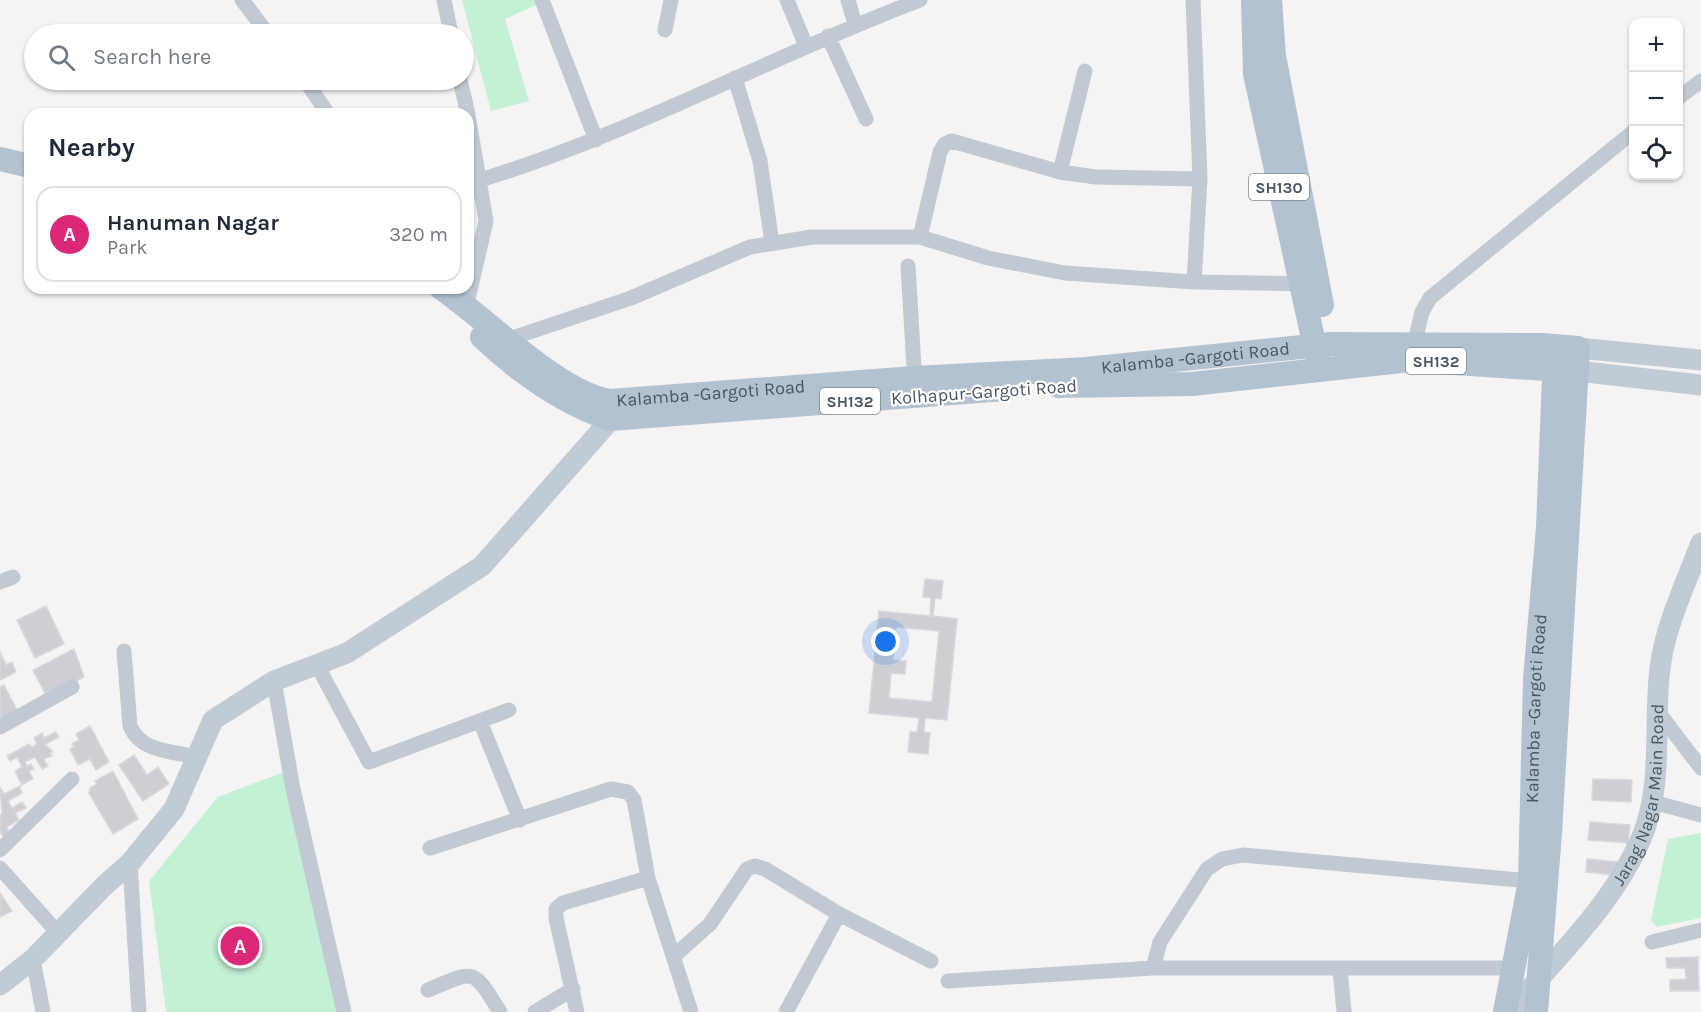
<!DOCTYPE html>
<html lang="en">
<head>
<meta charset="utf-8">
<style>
	body { margin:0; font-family:Karla,sans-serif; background:#f6f6f7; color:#1f2937 }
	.controls { position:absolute; right:18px; top:18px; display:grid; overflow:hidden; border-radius:12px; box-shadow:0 2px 4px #0004 }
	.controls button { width:54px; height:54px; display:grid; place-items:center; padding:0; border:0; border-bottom:2px solid #e0e1e3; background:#fff; color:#1f2937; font:30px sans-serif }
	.you { position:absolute; left:886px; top:642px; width:21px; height:21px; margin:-15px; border:4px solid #fff; border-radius:50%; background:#1a73e8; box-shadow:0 0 0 9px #1a73e833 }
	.badge { display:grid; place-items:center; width:39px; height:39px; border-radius:50%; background:#db2777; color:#fff; font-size:20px; font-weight:700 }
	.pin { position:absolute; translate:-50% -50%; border:3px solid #fff; box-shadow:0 2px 6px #0006 }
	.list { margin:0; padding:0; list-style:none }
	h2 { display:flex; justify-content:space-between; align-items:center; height:78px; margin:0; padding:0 24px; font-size:26px }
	h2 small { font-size:20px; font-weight:400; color:#747a83 }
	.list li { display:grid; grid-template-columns:39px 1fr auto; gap:18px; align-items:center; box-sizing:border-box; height:96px; margin:0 12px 12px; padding:0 12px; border:2px solid #e0e1e3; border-radius:18px }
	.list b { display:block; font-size:22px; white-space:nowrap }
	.list p { margin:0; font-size:20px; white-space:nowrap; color:#747a83 }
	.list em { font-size:20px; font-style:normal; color:#747a83 }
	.icon { flex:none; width:33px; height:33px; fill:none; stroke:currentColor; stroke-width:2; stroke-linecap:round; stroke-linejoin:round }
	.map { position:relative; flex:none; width:1701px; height:1012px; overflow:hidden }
	.search { position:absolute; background:#fff; box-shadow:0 2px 4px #0004; left:24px; top:24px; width:450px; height:66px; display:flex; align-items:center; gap:15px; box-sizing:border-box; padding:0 21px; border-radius:33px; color:#747a83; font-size:22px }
	.panel { position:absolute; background:#fff; box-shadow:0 2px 4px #0004; left:24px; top:108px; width:450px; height:186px; border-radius:18px }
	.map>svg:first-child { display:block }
	.green { fill:#c3f1d5 }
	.building { fill:#cdcfd5; stroke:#d7d9de; stroke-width:1.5; fill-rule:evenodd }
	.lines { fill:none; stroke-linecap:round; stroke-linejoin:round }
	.street { stroke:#c1cad2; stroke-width:15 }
	.secondary { stroke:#c1cbd6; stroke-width:21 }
	.primary { stroke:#b3c2d1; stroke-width:24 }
	.labels { text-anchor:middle; stroke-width:4.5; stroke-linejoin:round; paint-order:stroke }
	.shield { fill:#fff; stroke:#808990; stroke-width:1.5 }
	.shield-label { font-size:16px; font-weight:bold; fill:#4a5661 }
	.street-label { font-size:18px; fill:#4a5661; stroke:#fff }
</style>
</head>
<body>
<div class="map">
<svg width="1701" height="1012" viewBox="0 0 1701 1012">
	<rect width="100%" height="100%" fill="#f5f3f3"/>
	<path class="green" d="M462 0H536L538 4 505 19 529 101 491 111Z
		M284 772 338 1012H166L149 881 218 797Z
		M1701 833V918L1657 927 1651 920 1668 839Z"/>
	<path class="building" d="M925 579 943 581 941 599 935 598 933 616 957 619 947 720 925 718 924 732 930 733 928 754 908 752 910 732H917L919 718 869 713 879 611 930 616 931 598 923 597ZM896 627 939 631 932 702 889 698 891 673 905 674 906 661 893 660Z
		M46 606 64 644 35 658 17 620Z
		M74 649 84 677 47 697 33 670Z
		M0 652 6 665 12 662 16 672 0 680Z
		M4 685 19 714 0 723V687Z
		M90 726 109 762 96 770 90 759 78 765 70 749 74 747 72 744 79 740 76 734Z
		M55 732 59 737 45 744 53 752 50 753 52 756 44 759 48 766 42 769 35 757 25 762 27 766 31 764 34 769 29 771 33 779 19 786 22 793 8 801 12 808 22 802 26 808 15 813 19 820 7 827 10 833 3 837 0 831V815L2 814 0 787 4 794 22 785 15 771 22 767 17 757 10 761 7 756 29 744 32 747 37 744 34 738 42 733 44 738Z
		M134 755 147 775 158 767 169 784 143 801 119 765Z
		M113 771 138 819 113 834 89 793 90 788 97 784 95 781Z
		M1593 779 1632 780 1631 802 1592 800Z
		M1590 822 1630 825 1628 843 1588 840Z
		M1587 859 1618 862 1616 875 1586 872Z
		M0 893 12 911 0 917Z
		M1698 957 1699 991H1670V980L1686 979 1685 968H1667L1666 958Z"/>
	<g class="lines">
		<path class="street" d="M242 0 268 34
			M444 0 451 34
			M542 0 596 140
			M787 0 806 46
			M848 0 855 24
			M1193 0 1200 179 1194 282 1308 284
			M665 30 671 0
			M828 36 866 119
			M735 78 760 161 772 243
			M305 80 328 114
			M460 80 468 114
			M1678 98 1701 81
			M1060 172 1085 71
			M480 180C632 134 771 56 920 0
			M920 237 940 152 945 144 952 141 1060 172 1096 177 1200 179
			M908 266 915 385
			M465 312 486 221 468 115
			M506 340 631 298 750 247 812 237H920L988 258 1065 273 1194 282
			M1412 353 1422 312 1430 298 1634 131
			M0 582 13 577
			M124 651 130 726C141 752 170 751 197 757
			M317 665 369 762 509 710
			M274 681 293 789 344 1012
			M1656 709 1701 768
			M480 721 520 820
			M0 727 72 687
			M1653 802 1701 815
			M430 848 611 789 628 792 634 800 648 878 691 1012
			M0 850 72 779
			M130 863 139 1012
			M0 868 58 933
			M1652 942 1701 930
			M674 956 710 924 747 869 755 866 765 869 839 914 931 961
			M33 959 43 1012
			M1153 968 1160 942 1207 869 1222 859 1243 855 1530 881
			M1340 969 1344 1012
			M948 981 1153 968H1513
			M428 990C476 970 472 967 500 1012
			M535 1012 573 989
			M577 1012 556 918V909L563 903 648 878
			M786 1012 839 914"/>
		<g class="secondary">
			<path d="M1578 348 1701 360"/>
			<path d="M1577 371 1701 385"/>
			<path d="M0 985 33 959 105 885 130 863 174 809 213 720 274 681 347 653 482 566 620 409"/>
			<path id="s1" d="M1510 1012C1556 957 1612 906 1641 839 1664 786 1653 724 1660 668 1665 626 1686 583 1701 543"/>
		</g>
		<g class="primary">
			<path d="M1253 0 1255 74 1318 361"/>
			<path d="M1270 0 1274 56 1322 305"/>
			<path d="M0 159 30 166"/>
			<path id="s2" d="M441 288C487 319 557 392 610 401L914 378 1086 369 1331 344 1542 345 1578 348 1550 833 1536 1012"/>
			<path d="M482 337C518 371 562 403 610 419L1005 389"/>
			<path d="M1058 386 1192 384 1410 360 1577 371"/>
			<path id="s3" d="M1505 1012 1530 881 1535 679 1548 527 1555 352"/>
		</g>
	</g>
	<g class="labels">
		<g class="shield">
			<rect x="1249" y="174" width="60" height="26" rx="4.5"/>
			<rect x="1406" y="348" width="60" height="26" rx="4.5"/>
			<rect x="820" y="388" width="60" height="26" rx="4.5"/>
		</g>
		<g class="shield-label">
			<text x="1279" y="193">SH130</text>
			<text x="1436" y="367">SH132</text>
			<text x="850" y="407">SH132</text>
		</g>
		<g class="street-label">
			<text dy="6" stroke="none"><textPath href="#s2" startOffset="792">Kalamba -Gargoti Road</textPath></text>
			<text transform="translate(984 392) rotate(-4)" y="6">Kolhapur-Gargoti Road</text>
			<text dy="6" stroke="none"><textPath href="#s2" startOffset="306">Kalamba -Gargoti Road</textPath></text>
			<text dy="6" stroke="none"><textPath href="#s3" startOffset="306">Kalamba -Gargoti Road</textPath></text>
			<text dy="6" stroke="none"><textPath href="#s1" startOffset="261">Jarag Nagar Main Road</textPath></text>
		</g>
	</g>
</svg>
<div class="controls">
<button>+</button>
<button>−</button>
<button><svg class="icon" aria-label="locate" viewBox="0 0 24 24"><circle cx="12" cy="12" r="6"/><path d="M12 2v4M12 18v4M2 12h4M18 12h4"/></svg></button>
</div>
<div class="you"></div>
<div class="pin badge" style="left:240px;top:946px">A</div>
<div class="search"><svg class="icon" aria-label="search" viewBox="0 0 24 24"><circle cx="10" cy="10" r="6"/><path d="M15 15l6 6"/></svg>Search here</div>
<section class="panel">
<h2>Nearby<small></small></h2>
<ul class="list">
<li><span class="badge">A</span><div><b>Hanuman Nagar</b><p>Park</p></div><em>320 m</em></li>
</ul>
</section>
</div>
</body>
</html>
